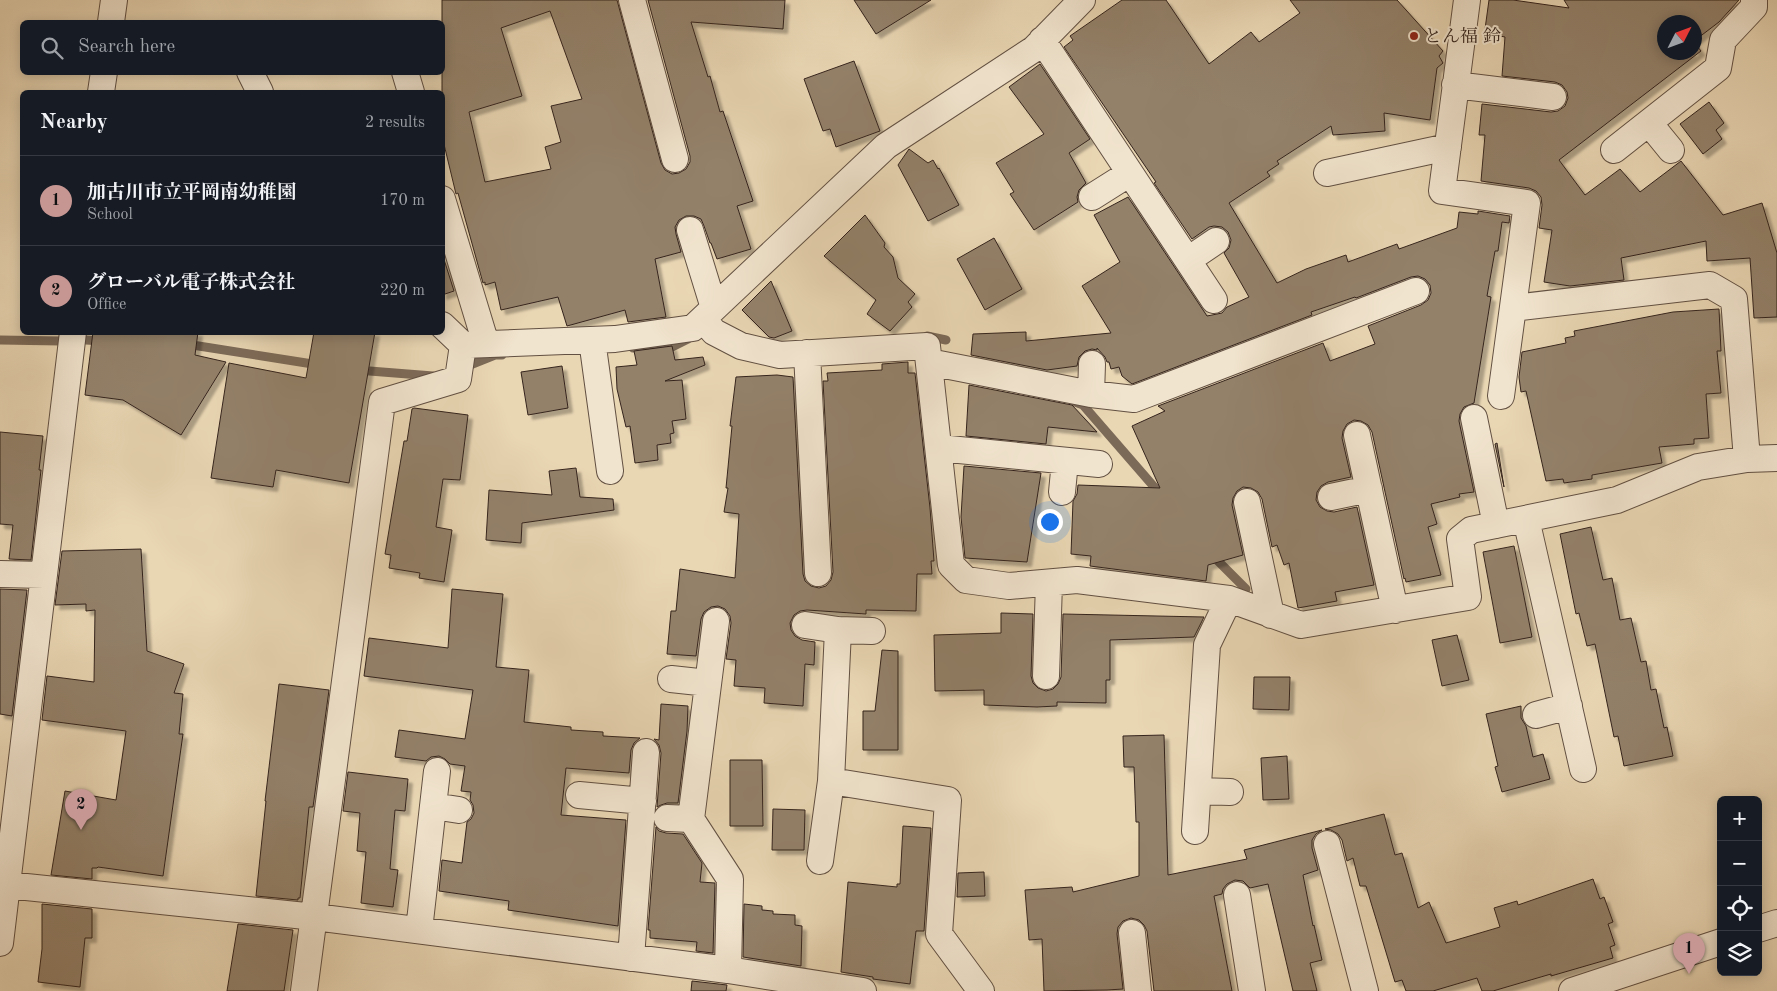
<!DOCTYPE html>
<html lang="en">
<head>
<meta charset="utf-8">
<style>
	body { margin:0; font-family:"Old Standard TT","Noto Serif JP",serif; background:#20242c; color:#f1f3f6 }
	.controls { position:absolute; right:15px; bottom:15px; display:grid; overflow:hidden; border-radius:8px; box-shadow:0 2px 12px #0003 }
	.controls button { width:45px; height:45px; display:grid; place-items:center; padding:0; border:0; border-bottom:1px solid #363941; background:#171b24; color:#f1f3f6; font:25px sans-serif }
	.compass { position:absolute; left:1657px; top:15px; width:45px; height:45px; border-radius:50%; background:#171b24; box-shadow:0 2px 12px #0003; rotate:48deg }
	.you { position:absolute; left:1049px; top:521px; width:18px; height:18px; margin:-12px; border:4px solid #fff; border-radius:50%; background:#1a73e8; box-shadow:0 0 0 8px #1a73e833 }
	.badge { display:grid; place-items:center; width:32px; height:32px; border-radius:50%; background:#c59692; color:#111; font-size:16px; font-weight:700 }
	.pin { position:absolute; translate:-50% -41px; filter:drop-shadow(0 1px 2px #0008) }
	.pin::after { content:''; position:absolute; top:26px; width:18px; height:15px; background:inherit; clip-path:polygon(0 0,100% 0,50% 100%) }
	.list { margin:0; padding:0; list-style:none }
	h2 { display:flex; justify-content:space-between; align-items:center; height:65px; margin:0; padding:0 20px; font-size:21px }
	h2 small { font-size:16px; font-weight:400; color:#9ea1a6 }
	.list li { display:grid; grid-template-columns:32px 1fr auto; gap:15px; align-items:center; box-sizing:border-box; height:90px; padding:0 20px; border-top:1px solid #363941 }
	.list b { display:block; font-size:19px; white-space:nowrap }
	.list p { margin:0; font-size:16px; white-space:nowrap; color:#9ea1a6 }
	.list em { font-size:16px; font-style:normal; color:#9ea1a6 }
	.icon { flex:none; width:28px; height:28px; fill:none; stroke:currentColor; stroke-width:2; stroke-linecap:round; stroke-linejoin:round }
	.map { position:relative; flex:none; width:1777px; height:991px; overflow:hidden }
	.search { position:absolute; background:#171b24; box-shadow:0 2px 12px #0003; left:20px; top:20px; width:425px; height:55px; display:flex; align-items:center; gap:12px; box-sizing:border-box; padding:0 18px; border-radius:8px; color:#9ea1a6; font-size:19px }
	.panel { position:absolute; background:#171b24; box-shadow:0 2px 12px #0003; left:20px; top:90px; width:425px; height:245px; border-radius:8px }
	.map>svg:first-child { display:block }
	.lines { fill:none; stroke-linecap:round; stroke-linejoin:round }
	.stream { stroke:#7c6a58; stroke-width:9 }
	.building { fill:#93816b; stroke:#35241d; fill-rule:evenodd; filter:url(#shadow) }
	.minor-casing { stroke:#625042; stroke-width:28 }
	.minor { stroke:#f1e4ce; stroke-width:26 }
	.poi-dot { fill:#8f2418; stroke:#f1e4ce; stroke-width:2 }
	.labels { text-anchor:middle; stroke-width:4; stroke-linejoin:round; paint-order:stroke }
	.poi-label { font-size:18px; fill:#35241d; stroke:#f1e4ce; text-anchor:start }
</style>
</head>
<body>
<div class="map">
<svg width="1777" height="991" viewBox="0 0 1777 991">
	<defs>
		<filter id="shadow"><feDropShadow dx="4.5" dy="4.5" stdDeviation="1" flood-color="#0004"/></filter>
	</defs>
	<rect width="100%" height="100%" fill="#e9d6b3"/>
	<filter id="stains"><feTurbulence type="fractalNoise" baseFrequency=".004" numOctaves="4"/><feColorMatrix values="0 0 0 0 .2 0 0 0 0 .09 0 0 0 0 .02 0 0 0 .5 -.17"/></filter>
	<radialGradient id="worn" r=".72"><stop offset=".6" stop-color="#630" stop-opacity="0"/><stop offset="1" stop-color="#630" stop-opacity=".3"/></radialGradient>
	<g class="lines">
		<path class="stream" d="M927 336 946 340
			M0 340 61 341
			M86 340 103 341
			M186 344 319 365
			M633 348H670L688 339
			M470 365 495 355H502
			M357 370 433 376
			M1075 402 1083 405 1162 496
			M1211 554 1246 589"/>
	</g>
	<path class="building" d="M442 0H617L661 163 665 170 672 174 679 173 686 169 690 162V156L648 0H785L783 29 691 22 708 77 710 76 720 112 723 111 753 201 737 206 751 249 717 259 711 243H710L704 226 701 219 694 216H686L679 220 675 227 676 234 681 252 655 259 666 317 628 322 625 310 567 326 558 297 501 310 495 282 485 285V282L483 283 458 193 456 194 442 136ZM550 11 582 99 551 106 561 142 545 147 551 169 485 182 469 112 522 96 501 28Z
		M854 0H931L876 34Z
		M1122 0H1166L1209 64 1251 32 1259 42 1300 13 1290 0H1397L1443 51 1439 56 1443 63 1437 68 1430 120 1384 113 1385 131 1333 135 1331 126 1277 161 1279 164 1267 172 1270 176 1229 203 1277 283 1306 269 1346 255 1348 262 1397 244 1399 249 1457 228 1459 212 1478 214V211L1510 216 1509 223 1502 222 1498 251H1495L1487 296 1491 297 1474 403 1464 407 1460 414 1459 421 1474 492 1459 494 1460 497 1431 504 1437 524 1428 527 1441 575 1406 582 1405 578 1404 579 1372 432 1368 425 1361 421 1354 420 1347 424 1343 431 1342 438 1351 477 1328 482 1321 486 1317 492 1316 500 1320 507 1327 511 1334 512 1357 507 1374 585 1335 592 1337 601 1298 608 1289 563 1284 565 1277 545 1272 547 1262 499 1258 492 1251 488 1243 487 1237 491 1233 498 1232 505 1243 555 1208 565 1206 581 1090 566 1091 556 1071 554 1073 501 1077 494 1078 485 1160 488 1132 426 1165 411 1158 406 1323 343 1330 361 1375 344 1368 326 1421 305 1428 300 1431 293 1430 285 1425 279 1418 276 1411 277 1356 298 1355 297 1311 312 1312 315 1132 384 1122 376 1119 367 1111 369 1109 362H1107L1105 357 1097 348V350L1092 349 1085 351 1079 357 1077 366 1047 370 971 355 973 334 1026 332V341L1111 333 1082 286 1120 262 1094 215 1128 197 1207 316 1222 313 1227 307 1249 297 1224 253 1229 248 1231 240 1228 232 1222 227 1214 226 1209 227 1192 239 1154 183 1156 182 1064 47 1073 40 1070 36Z
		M1489 0H1513L1569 8 1564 0H1739L1719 22 1694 41V22H1664V52H1694V42L1701 51 1559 160 1585 195 1620 169 1640 192 1681 161 1723 215 1762 203 1777 253V317L1754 318 1750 258 1707 261 1706 241 1621 258 1624 280 1570 286 1544 282 1552 230 1539 228 1542 205 1541 197 1536 191 1529 188 1481 181 1485 135H1479L1482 104 1551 112 1558 111 1565 106 1568 98 1567 92 1562 85 1555 82 1502 76 1505 37 1500 36V31L1485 29Z
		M854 61 880 131 836 147 830 129 823 131 804 79Z
		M1040 64 1090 139 1069 153 1086 183 1079 190 1077 197 1078 202 1034 230 1010 194 1014 192 996 163 1044 134 1009 87Z
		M1709 102 1724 123 1716 130 1722 139 1703 154 1680 124Z
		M909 149 928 163 933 160 938 169 939 168 959 205 928 221 898 165Z
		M865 215 885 243 884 247 893 257 898 278 915 294 908 302 912 307 890 331 867 314 876 300 824 256Z
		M994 238 1022 289 985 310 957 259Z
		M442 253 454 291 442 295Z
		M771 281 792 331 774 338 769 337 742 310Z
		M1719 309 1721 351H1717L1721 393 1706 394 1709 438 1694 439V444L1659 447 1662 463 1592 475V479L1564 483 1563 479 1546 481 1526 391 1521 392 1519 377 1522 352 1566 343 1565 338 1575 336 1574 331 1673 312Z
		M93 332H198L195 355 226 362 181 435 123 400 85 395Z
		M314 332H375L349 483 276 470 273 487 211 478 229 363 306 378Z
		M672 346 675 360 703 357 705 365 665 381 682 380 686 419 672 421 674 433 670 434 671 443 657 445 658 460 635 463 630 426 626 427 617 389 616 367 637 365 634 351Z
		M908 362V373H915L930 508 934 561H931L932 574H917L916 611 866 610V614L807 610 800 611 794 615 790 623 791 630 795 636 802 640 815 642 814 665 805 664 803 706 764 703 765 688 734 686 736 660 726 659 731 623 730 616 725 609 718 606 711 607 704 612 701 619 696 656 667 654 671 611H676L680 569 735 578 739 514 724 512 728 488H726L732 426H730L736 377 777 375 793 377 803 574 805 581 811 586 819 588 826 586 831 580 833 572 823 381H828L827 373 882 370V364Z
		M562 366 568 408 528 415 521 372Z
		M969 385 1072 405 1097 432 1048 427 1046 444 966 436Z
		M414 408 468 415 460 480 443 479 436 527 452 530 444 582 419 578 420 573 389 568 391 555 385 554 404 441H407L412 409Z
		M0 432 43 436 39 470H41L31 560 9 559 13 525 0 524Z
		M1497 443 1504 487 1495 444Z
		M964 466 1041 473 1027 562 965 558 961 517Z
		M576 468 580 497 613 499 614 510 522 523 521 543 486 540 489 490 552 495 549 471Z
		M1591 527 1603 580 1612 578 1620 620 1631 618 1641 662 1646 661 1651 690 1656 689 1664 728 1667 727 1673 756 1624 766 1618 736 1614 737 1595 644 1587 646 1579 613 1576 614 1560 534Z
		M1514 546 1532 637 1500 643 1483 552Z
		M141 549 147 651 184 664 174 693 183 694 179 734H183L163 876 98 867 97 868H92V879L51 875 65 791 116 800 126 731 42 720 47 676 94 682 95 610 86 611V604L55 605 62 551Z
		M0 589 27 590 12 716 0 714Z
		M452 589 503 594 496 667 529 670 524 722 571 727V730L603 732V736L640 738 634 743 631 750 629 773 566 768 561 815 626 820 618 926 508 910 509 901 439 891 442 860 462 863 467 822 471 819 474 813 473 805 470 800 471 792 461 791 465 766 450 764 445 759 439 756 431 757 426 761 395 757 399 730 465 739 473 690 364 676 369 638 448 648Z
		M1001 613 1033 614 1031 676 1033 683 1038 688 1046 691 1053 689 1058 684 1061 677 1063 614 1204 617 1194 637 1110 640V680H1106V703L1057 702V706L1037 707 984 705V690L935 691 934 635 1001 633Z
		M1457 635 1469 680 1442 686 1432 640Z
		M882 650 898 651V750H863V711H875Z
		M1254 677H1290L1289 710 1253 709Z
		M279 684 329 690 313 807H309L300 898H298V900L256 896 266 801H265Z
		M661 704 688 706 687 731 678 803H667L661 805 657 807 661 753 659 745 654 739 659 740Z
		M1521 706V718L1526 726 1533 757 1543 754 1550 779 1502 792 1495 767 1498 766 1486 714Z
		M1164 735 1168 875 1247 859 1244 850 1322 830 1316 834 1312 840V848L1318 870 1303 875 1313 926 1314 925 1322 960 1310 963 1317 991H1293L1268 884 1250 888 1243 881 1235 880 1227 884 1223 889 1222 894 1214 896 1232 991H1154L1147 931 1144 925 1139 920 1131 918 1123 921 1118 927 1117 934 1123 989 1107 990 1044 991 1042 939 1029 940 1025 890 1072 887 1073 892 1139 876V822H1136L1134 767H1124L1123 736Z
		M1287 756 1289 799 1263 800 1261 758Z
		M730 760H762L763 826H730Z
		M348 772 408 779 405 811 395 810 390 869 398 870 393 907 361 903 366 852 357 851 360 813 343 811Z
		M773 809 805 810 804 850H772Z
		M1384 814 1395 855 1402 853 1418 908 1429 902 1446 943 1500 927 1494 908 1517 901 1518 905 1593 879 1600 899 1604 897 1613 922 1608 924 1615 945 1610 947 1613 958 1551 976V974L1493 991H1482L1477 978 1433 991H1406L1402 980 1395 982 1366 886H1360L1353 858 1347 861 1342 840 1338 834 1331 830 1325 829Z
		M903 826 931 828 924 931H916L910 984 873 979V977L841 972 848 882 897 887V884H900Z
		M656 827 659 831 666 833 683 834 702 863 700 882 715 883 713 953 696 951 697 942 650 938V930H648Z
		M984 872 985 896 957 897 958 873Z
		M42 904 92 909V938H85L80 987 38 982 42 949Z
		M744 904 762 906V910L773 911V914L795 915V925L802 926 801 966 743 957Z
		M238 924 293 930 284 991H227Z
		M692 981 727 985 726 991H691Z"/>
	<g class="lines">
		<g class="minor-casing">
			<path id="minor" d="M632 0 675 159
				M1467 0 1442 191 1527 203 1501 396
				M111 22 114 0
				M1042 40 1214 300
				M250 72 260 92
				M405 72 411 92
				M1455 85 1553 97
				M101 92 104 72
				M1649 123 1671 150
				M1614 150 1718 68 1723 40 1754 7V0
				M1327 173 1448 147
				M1092 197 1130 173
				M442 199 486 344
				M690 230 714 308
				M1188 260 1216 241
				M1513 308 1710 285 1734 299 1747 459
				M703 319 714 332 741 346 780 355 927 346 951 565 966 580 1009 586 1077 580 1229 599 1301 625 1468 597 1460 539 1471 530 1617 500 1698 467 1747 459 1777 458
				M442 325 463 345 615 339 693 328 886 146 1034 49 1082 0
				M592 340 610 471
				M807 353 818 573
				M929 362 1091 394 1134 399 1416 291
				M1091 394 1092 364
				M1474 418 1496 525
				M1357 435 1395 610
				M939 448 1099 464
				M1062 492 1065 461
				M1331 497 1369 489
				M1247 502 1271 615
				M1526 519 1583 769
				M0 574 44 575
				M716 621 691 819 730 879 728 970
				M805 625 838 630 872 631
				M1046 676 1049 583
				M671 679 708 683
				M1536 715 1569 706
				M831 781 948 800 939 934 981 991
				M1198 791 1230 792
				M579 795 643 801
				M433 806 459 810
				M667 818 691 819
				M1195 831 1207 645 1229 599
				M1327 844 1365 991
				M820 861 831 781 838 630
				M0 883 7 885 315 917 728 970 863 991
				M1237 895 1252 991
				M1758 929 1777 923
				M419 930 437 771
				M1132 933 1138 991
				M0 943 73 332
				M631 958 646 752
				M304 991 382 402 458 379 463 345
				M1572 991 1721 942"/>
		</g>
		<use href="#minor" class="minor"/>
	</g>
	<circle class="poi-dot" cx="1414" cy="36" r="5"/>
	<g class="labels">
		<g class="poi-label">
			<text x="1424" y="42">とん福 鈴</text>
		</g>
	</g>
	<rect width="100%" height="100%" filter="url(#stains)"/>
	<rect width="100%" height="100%" fill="url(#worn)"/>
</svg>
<div class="controls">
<button>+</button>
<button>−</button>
<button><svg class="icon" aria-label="locate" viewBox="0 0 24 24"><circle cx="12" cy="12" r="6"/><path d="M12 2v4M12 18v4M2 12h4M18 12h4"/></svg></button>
<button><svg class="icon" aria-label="layers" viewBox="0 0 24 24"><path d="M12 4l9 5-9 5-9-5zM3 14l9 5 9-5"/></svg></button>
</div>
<svg class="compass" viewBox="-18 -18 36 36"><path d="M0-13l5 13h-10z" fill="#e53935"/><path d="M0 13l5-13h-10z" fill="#9ea1a6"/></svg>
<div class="you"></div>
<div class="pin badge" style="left:1689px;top:974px">1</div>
<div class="pin badge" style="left:81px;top:830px">2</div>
<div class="search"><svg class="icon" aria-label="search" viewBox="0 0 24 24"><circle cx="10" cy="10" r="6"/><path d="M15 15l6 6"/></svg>Search here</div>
<section class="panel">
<h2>Nearby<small>2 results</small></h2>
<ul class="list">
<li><span class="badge">1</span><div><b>加古川市立平岡南幼稚園</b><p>School</p></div><em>170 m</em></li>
<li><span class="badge">2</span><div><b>グローバル電子株式会社</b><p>Office</p></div><em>220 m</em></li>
</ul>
</section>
</div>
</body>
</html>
